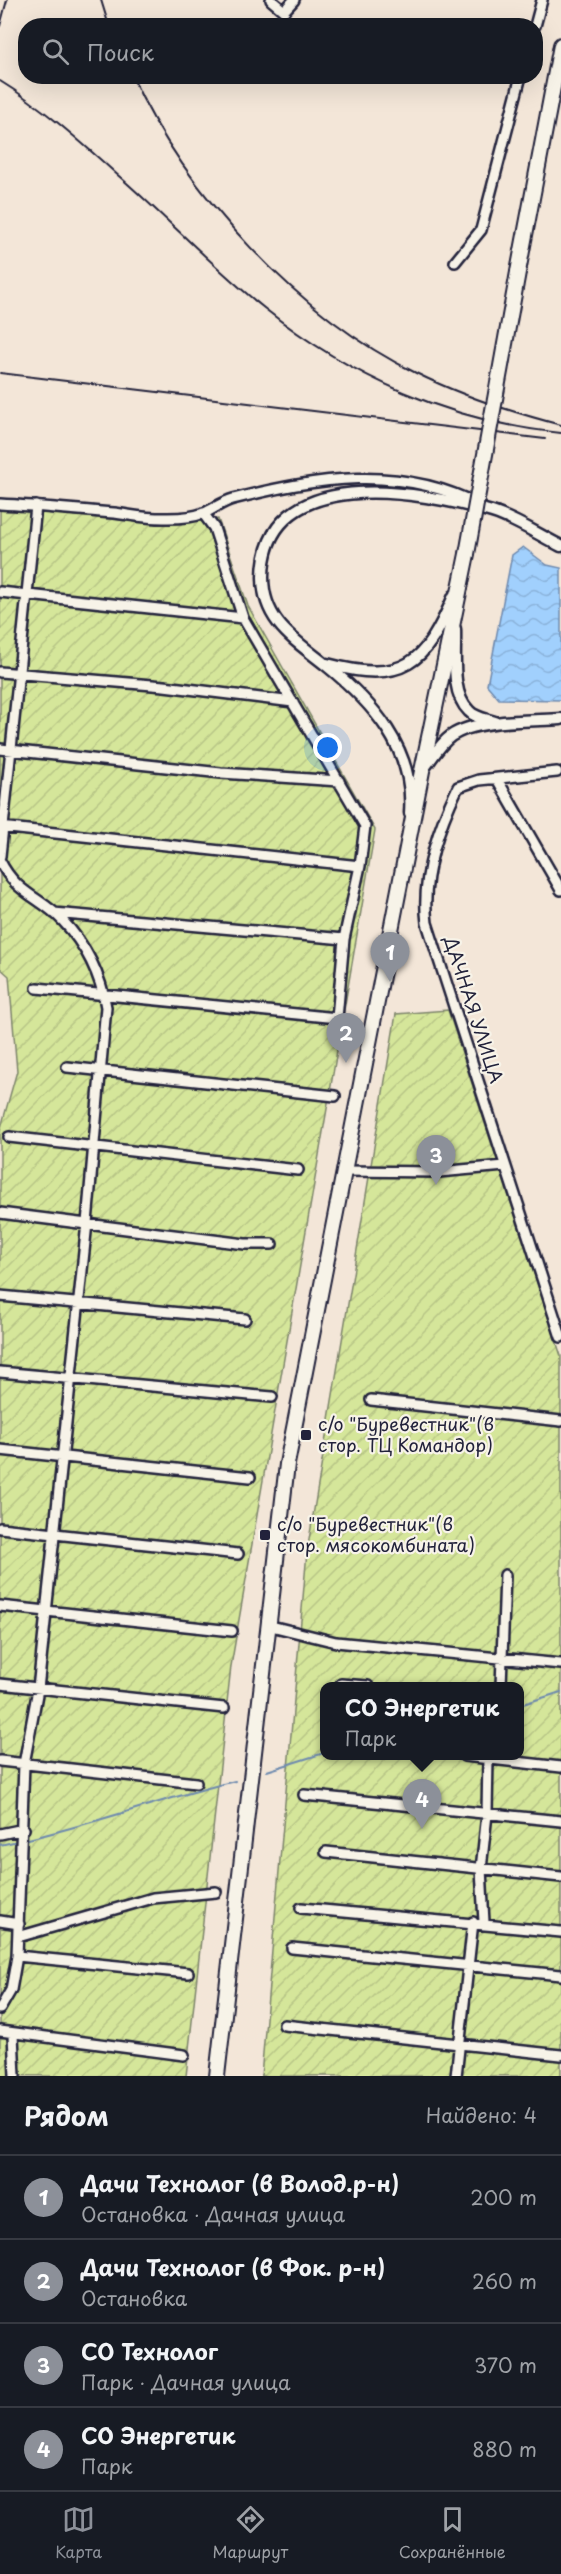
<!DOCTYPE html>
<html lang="ru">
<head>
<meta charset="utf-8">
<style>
	body { margin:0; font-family:"Playpen Sans",sans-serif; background:#20242c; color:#f1f3f6 }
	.you { position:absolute; left:328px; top:748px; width:21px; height:21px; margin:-15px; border:4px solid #fff; border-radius:50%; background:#1a73e8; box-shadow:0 0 0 9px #1a73e833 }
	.badge { display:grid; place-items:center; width:39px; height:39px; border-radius:50%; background:#8c9099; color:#fff; font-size:20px; font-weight:700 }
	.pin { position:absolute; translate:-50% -50px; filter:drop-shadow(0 2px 3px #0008) }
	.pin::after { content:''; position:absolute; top:32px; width:21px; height:18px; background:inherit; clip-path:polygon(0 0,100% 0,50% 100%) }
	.popup { position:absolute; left:320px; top:1682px; width:204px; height:78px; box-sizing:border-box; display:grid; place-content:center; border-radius:12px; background:#171b24; filter:drop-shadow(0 2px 4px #0005); font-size:20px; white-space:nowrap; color:#9ea1a6 }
	.popup b { font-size:22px; color:#f1f3f6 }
	.popup::after { content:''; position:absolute; left:50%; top:100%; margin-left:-12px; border:12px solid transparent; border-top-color:#171b24 }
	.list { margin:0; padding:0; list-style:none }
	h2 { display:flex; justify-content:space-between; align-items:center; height:78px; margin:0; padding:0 24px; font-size:26px }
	h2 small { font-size:20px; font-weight:400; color:#9ea1a6 }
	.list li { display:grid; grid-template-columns:39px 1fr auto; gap:18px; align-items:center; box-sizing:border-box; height:84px; padding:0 24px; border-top:2px solid #363941 }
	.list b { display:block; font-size:22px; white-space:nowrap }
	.list p { margin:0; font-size:20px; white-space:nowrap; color:#9ea1a6 }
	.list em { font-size:20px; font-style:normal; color:#9ea1a6 }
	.icon { flex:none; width:33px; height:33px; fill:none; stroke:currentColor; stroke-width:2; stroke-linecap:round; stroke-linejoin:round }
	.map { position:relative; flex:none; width:561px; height:2076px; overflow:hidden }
	.search { position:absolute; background:#171b24; box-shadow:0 6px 24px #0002; left:18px; right:18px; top:18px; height:66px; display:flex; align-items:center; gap:15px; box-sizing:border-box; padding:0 21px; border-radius:24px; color:#9ea1a6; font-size:22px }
	.sheet { height:414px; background:#171b24 }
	nav { display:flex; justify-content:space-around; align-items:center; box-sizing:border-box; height:84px; border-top:2px solid #363941; background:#171b24; font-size:16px; color:#9ea1a6 }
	nav a { display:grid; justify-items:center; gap:3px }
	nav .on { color:#8c9099 }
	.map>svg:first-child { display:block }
	.garden { fill:url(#garden-furrows); stroke:#7c846a; stroke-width:1.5; fill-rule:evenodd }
	.water { fill:url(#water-waves); stroke:#6e8aaf; stroke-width:1.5 }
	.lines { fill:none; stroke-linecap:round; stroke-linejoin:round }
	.stream { stroke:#6e8aaf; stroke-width:2 }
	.minor-casing { stroke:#22223b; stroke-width:14 }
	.tertiary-casing { stroke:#22223b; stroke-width:15 }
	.primary-casing { stroke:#22223b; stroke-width:18 }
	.minor { stroke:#f7f3e8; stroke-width:9 }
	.tertiary { stroke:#f7f3e8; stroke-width:10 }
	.primary { stroke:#f7f3e8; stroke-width:14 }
	.rail { stroke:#22223b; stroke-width:2 }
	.primary-bridge-casing { stroke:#22223b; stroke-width:18; stroke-linecap:butt }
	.primary-bridge { stroke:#f7f3e8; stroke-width:14 }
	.poi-dot { fill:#22223b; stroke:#f7f3e8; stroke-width:2 }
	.labels { text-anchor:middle; stroke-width:4.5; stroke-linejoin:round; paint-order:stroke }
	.street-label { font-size:18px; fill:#22223b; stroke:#f7f3e8 }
	.poi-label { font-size:18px; fill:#22223b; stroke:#f7f3e8; text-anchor:start }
</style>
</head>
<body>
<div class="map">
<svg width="561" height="2076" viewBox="0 0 561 2076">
	<defs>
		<pattern id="garden-furrows" width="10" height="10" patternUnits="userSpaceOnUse" patternTransform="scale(1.5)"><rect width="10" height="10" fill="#d5e69a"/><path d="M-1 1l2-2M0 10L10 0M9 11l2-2" fill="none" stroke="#b7c586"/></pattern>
		<pattern id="water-waves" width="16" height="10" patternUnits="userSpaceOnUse" patternTransform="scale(1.5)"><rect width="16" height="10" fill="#a1d0fd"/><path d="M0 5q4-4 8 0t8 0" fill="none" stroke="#8ab2da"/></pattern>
	</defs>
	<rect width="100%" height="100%" fill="#f3e6d8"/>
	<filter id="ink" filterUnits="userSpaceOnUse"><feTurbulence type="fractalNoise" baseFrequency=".0167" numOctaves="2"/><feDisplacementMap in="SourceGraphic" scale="12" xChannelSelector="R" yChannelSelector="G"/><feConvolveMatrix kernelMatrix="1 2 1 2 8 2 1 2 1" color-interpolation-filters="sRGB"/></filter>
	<g filter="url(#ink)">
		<path class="garden" d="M0 509 166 524 218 519 248 606 375 830 231 1666 186 2076H0V1131L17 1071 9 976 0 968Z
			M448 1010 561 1356V2076H261L307 1552 396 1014ZM324 1686H520V1756H324Z"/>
		<path class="water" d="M523 547 547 565 561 568V700L499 699 487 685 512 555Z"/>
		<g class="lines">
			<path class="stream" d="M520 1705 561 1692
				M267 1771 324 1753
				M24 1840C95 1824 164 1798 235 1781
				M0 1845 18 1841"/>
			<g class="minor-casing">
				<path id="minor" d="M271 0 284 11 294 0
					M535 26 542 0
					M455 262 481 230 521 76
					M0 504C38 506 76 510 114 513 131 515 150 519 168 518 179 518 194 517 204 513 214 509 222 502 233 499 317 478 400 463 481 506
					M0 592 243 618
					M0 672 164 686 293 702
					M0 749 221 773 339 781
					M557 772 479 780 458 787C438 828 421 877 427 923L561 1337
					M497 779 561 890
					M0 827 360 866
					M0 856 36 506
					M0 861C17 895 41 897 63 921 86 945 101 976 106 1007L87 1223 38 1689 24 1764 17 1956 11 1990 0 2009
					M54 913 344 939
					M37 988 337 1018 344 939 360 866 365 826 243 618 214 528 203 513
					M67 1067 335 1096
					M9 1137 298 1170
					M344 1171 439 1172 505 1166
					M0 1213 245 1244H272
					M0 1296 245 1319
					M0 1372 272 1397
					M371 1400 561 1421
					M0 1450 250 1477
					M0 1528 238 1554
					M0 1606 232 1631
					M267 1625 336 1642 561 1664
					M0 1684 224 1708
					M341 1684 368 1686
					M501 1686 505 1575
					M464 1756 561 1767
					M0 1761 196 1783
					M304 1795 561 1821
					M0 1834 24 1829
					M326 1852 561 1877
					M301 1908 561 1932
					M0 1921 19 1924
					M484 1922 481 1869 487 1814 488 1758
					M18 1937 153 1898 216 1892
					M292 1948 561 1975
					M17 1956 188 1973
					M284 2025 561 2055
					M0 2031 184 2055
					M13 2035 15 2076
					M456 2076 473 1922"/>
			</g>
			<g class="tertiary-casing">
				<path id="tertiary" d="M455 629C456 653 450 693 469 711 475 718 486 719 495 722
					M327 664C403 684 425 665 454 596
					M424 768C432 758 440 744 451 736 475 719 531 721 561 719
					M410 813C415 749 372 702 326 665 295 640 263 622 263 577 264 462 421 491 492 512 515 519 539 535 561 546"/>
			</g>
			<g class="primary-casing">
				<path id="primary" d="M518 272 561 45
					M217 2076 287 1464 422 771 467 554"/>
			</g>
			<use href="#minor" class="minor"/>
			<use href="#tertiary" class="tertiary"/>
			<use href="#primary" class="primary"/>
			<path class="rail" d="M101 0 109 26
				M0 26 7 0
				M132 76C184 193 301 317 416 373 462 396 511 412 561 425
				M0 81C44 108 82 143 120 177 169 220 214 268 264 308 350 377 451 422 561 433
				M0 373 545 439"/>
			<g class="primary-bridge-casing">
				<path id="primary-bridge" d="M467 554 518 272"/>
			</g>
			<use href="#primary-bridge" class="primary-bridge"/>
		</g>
	</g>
	<g class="poi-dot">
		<rect x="300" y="1429" width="12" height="12" rx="3"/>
		<rect x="259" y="1529" width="12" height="12" rx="3"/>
	</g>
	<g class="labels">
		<g class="street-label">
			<text transform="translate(473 1010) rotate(72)" y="6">ДАЧНАЯ УЛИЦА</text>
		</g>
		<g class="poi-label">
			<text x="318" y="1431">с/о "Буревестник"(в<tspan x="318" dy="21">стор. ТЦ Командор)</tspan></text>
			<text x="277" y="1531">с/о "Буревестник"(в<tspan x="277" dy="21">стор. мясокомбината)</tspan></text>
		</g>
	</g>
</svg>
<div class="you"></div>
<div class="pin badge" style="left:390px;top:982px">1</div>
<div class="pin badge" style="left:346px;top:1063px">2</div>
<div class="pin badge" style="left:436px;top:1185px">3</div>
<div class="pin badge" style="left:422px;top:1829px">4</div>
<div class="popup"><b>СО Энергетик</b>Парк</div>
<div class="search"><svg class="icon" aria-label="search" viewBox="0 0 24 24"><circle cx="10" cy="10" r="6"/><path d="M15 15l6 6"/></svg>Поиск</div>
</div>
<section class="sheet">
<h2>Рядом<small>Найдено: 4</small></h2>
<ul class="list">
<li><span class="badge">1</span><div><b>Дачи Технолог (в Волод.р-н)</b><p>Остановка · Дачная улица</p></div><em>200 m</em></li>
<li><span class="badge">2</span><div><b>Дачи Технолог (в Фок. р-н)</b><p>Остановка</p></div><em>260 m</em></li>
<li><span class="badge">3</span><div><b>СО Технолог</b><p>Парк · Дачная улица</p></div><em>370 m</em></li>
<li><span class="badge">4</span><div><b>СО Энергетик</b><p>Парк</p></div><em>880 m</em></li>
</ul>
</section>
<nav>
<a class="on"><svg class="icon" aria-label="map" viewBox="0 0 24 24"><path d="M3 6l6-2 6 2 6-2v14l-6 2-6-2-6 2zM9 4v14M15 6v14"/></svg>Карта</a>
<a><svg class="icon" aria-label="directions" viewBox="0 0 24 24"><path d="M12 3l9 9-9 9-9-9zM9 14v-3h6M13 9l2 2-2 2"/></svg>Маршрут</a>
<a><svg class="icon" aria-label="saved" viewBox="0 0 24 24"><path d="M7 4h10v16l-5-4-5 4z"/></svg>Сохранённые</a>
</nav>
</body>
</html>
